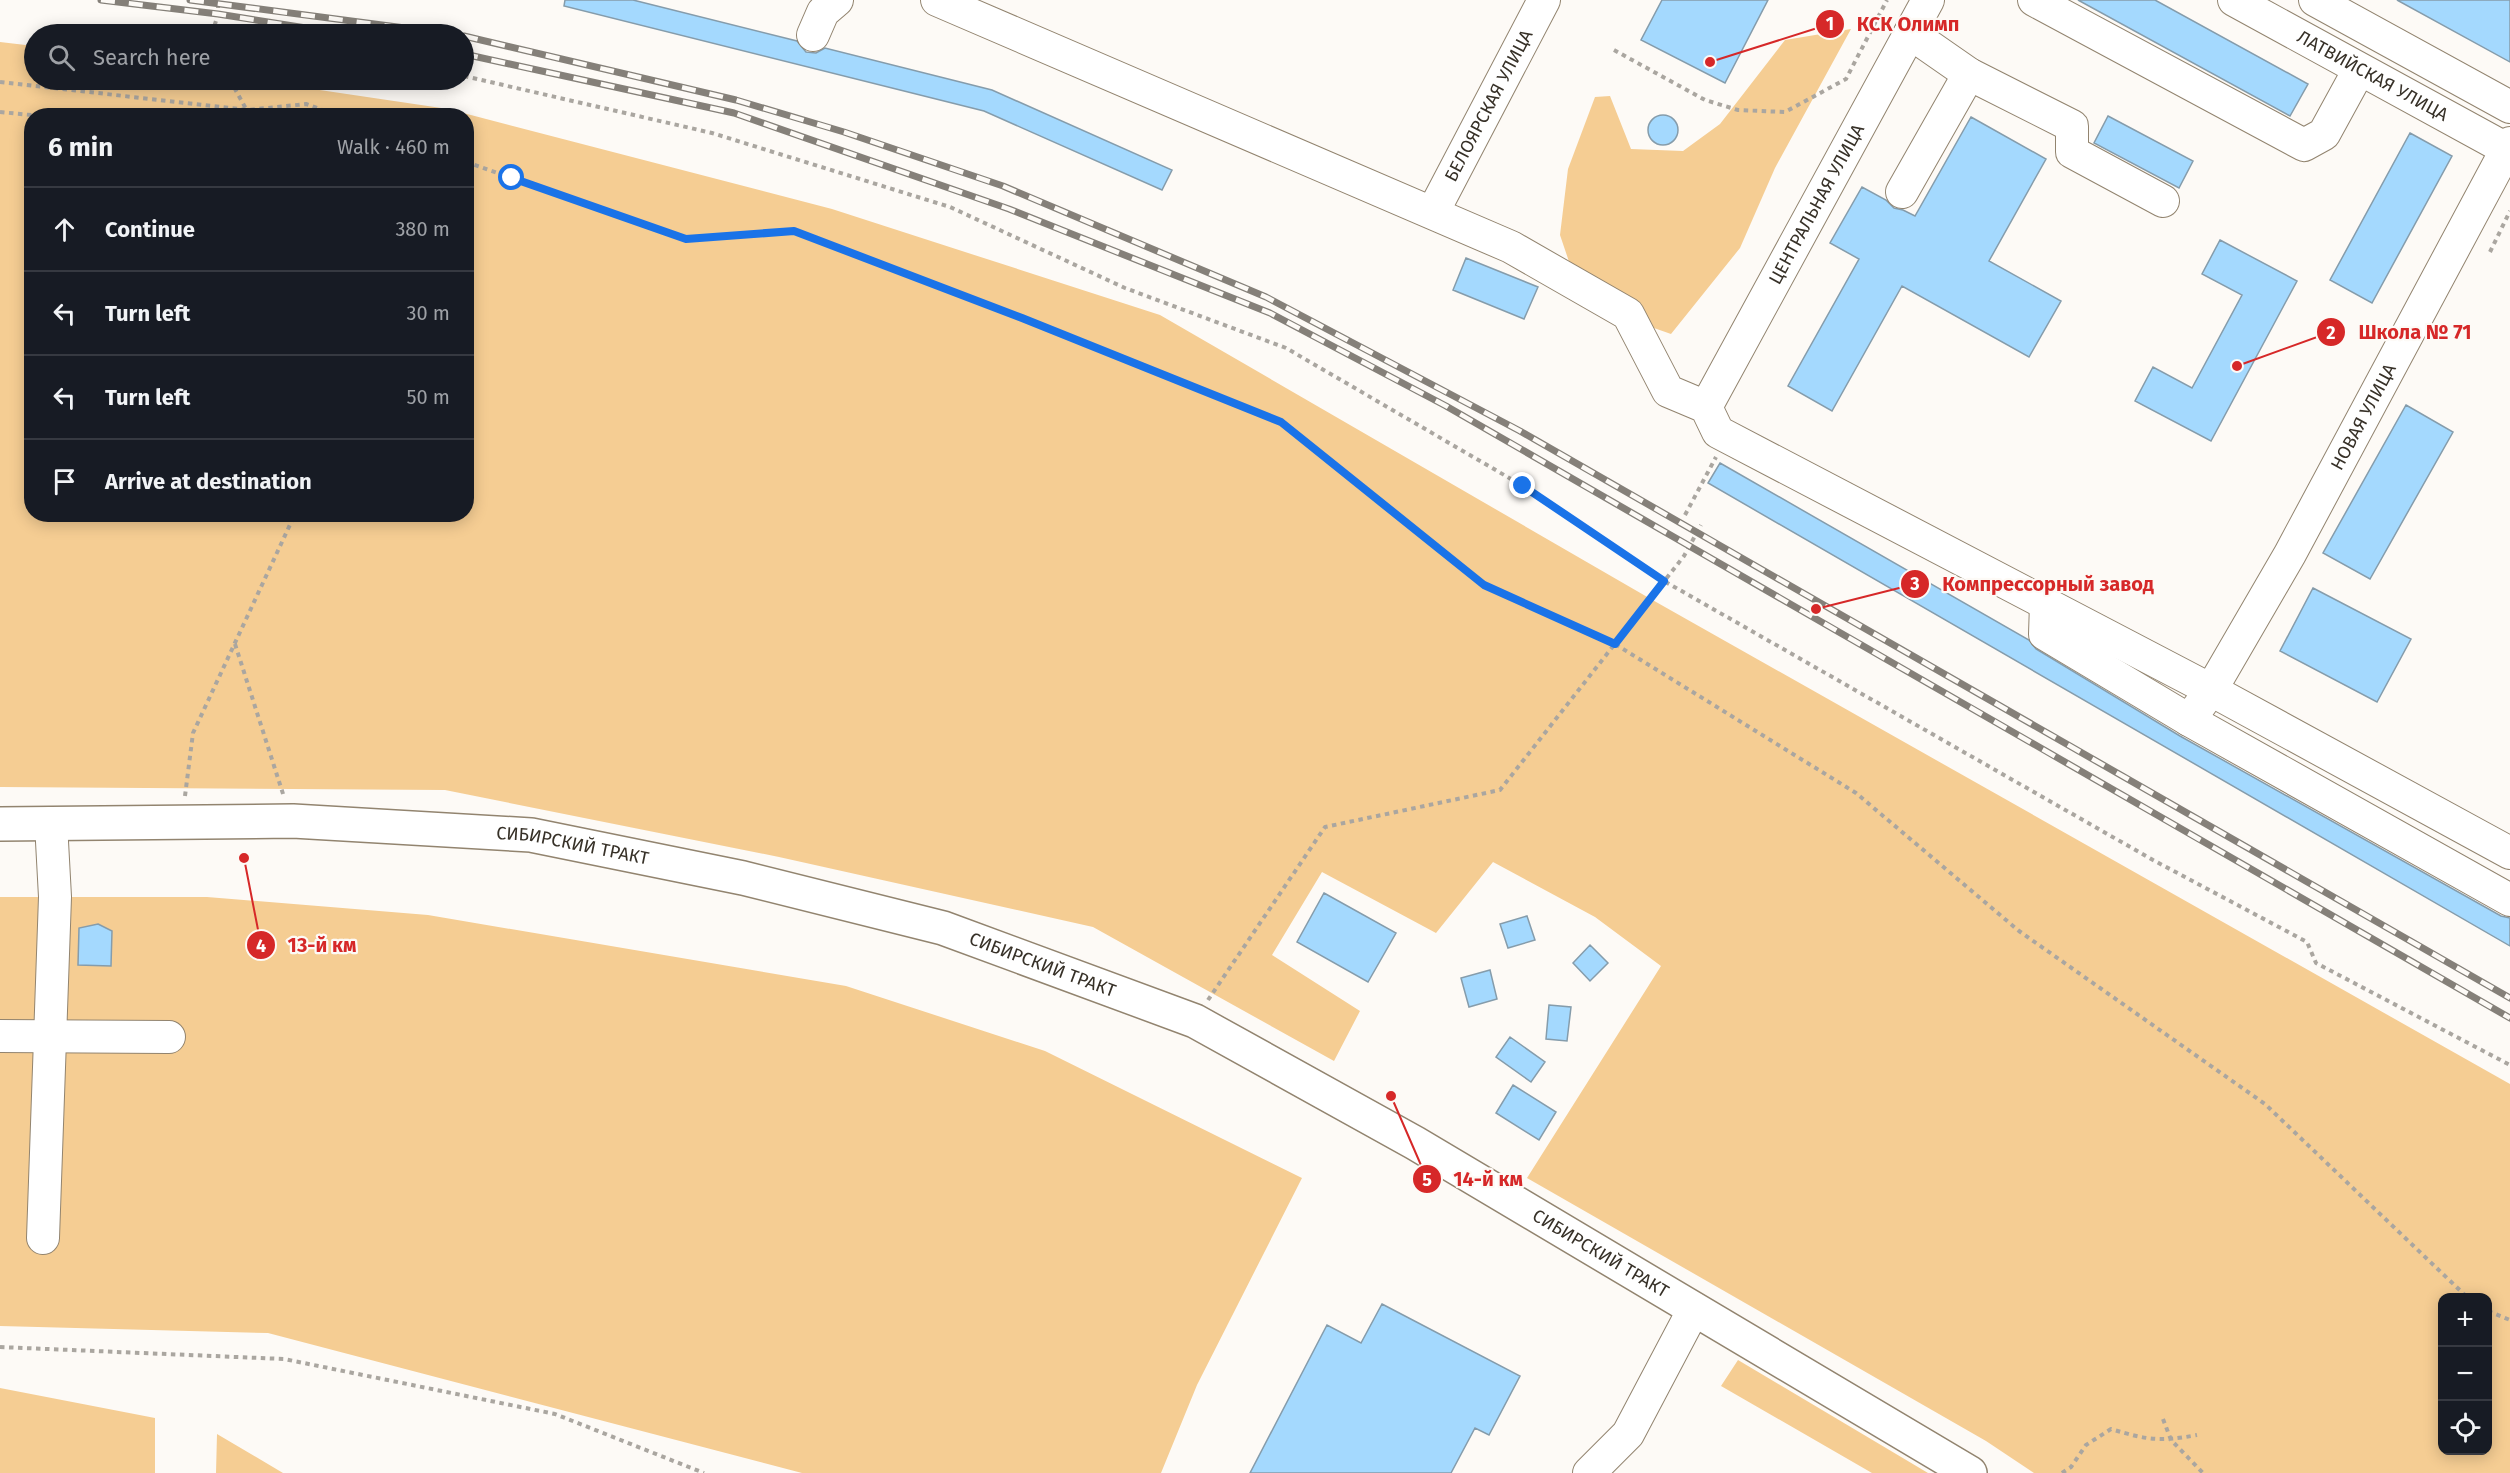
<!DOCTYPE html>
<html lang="en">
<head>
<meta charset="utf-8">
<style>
	body { margin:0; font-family:"Fira Sans",sans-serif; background:#242831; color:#f1f3f6 }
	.controls { position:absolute; right:18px; bottom:18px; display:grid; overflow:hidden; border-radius:12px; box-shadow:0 3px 15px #0003 }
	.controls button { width:54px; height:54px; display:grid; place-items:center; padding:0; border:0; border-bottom:2px solid #363941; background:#171b24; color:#f1f3f6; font:30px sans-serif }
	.stop { position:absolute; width:18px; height:18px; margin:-14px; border:4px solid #1a73e8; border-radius:50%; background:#fff }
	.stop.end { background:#1a73e8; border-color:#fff; box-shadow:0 2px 6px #0008 }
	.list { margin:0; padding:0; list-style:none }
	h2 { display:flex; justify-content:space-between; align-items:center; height:78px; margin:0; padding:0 24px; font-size:26px }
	h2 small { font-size:20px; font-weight:400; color:#9ea1a6 }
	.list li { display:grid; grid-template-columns:39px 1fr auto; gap:18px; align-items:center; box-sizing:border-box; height:84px; padding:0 24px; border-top:2px solid #363941 }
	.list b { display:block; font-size:22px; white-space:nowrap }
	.list em { font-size:20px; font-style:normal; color:#9ea1a6 }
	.icon { flex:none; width:33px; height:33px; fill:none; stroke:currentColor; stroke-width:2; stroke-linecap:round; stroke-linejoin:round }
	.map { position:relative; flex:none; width:2510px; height:1473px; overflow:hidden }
	.search { position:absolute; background:#171b24; box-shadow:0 3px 15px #0003; left:24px; top:24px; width:450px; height:66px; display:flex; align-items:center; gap:15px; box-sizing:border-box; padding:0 21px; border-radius:33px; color:#9ea1a6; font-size:22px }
	.panel { position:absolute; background:#171b24; box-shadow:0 3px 15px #0003; left:24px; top:108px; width:450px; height:414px; border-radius:24px }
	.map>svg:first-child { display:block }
	.green { fill:#f5cd93; fill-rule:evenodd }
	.building { fill:#a4d9fe; stroke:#859cab; stroke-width:1.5 }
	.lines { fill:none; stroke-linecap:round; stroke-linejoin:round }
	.minor-casing { stroke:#92846f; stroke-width:34 }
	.major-casing { stroke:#92846f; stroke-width:36 }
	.path { stroke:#aaa6a0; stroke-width:4; stroke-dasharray:4.5 4.5; stroke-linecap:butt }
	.minor { stroke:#fff; stroke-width:32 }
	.major { stroke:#fff; stroke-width:33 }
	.rail-casing { stroke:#858079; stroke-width:7 }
	.rail { stroke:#fdfaf6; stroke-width:4.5; stroke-dasharray:14; stroke-linecap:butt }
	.route { stroke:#1a73e8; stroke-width:8 }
	.labels { text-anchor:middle; stroke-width:4.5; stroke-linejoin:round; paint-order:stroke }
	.street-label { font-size:18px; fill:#373128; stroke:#fdfaf6 }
	.leader { fill:none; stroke:#d62828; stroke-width:2 }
	.callout-dot { fill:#d62828; stroke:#fdfaf6; stroke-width:2 }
	.mark-label { font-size:18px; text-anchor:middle; font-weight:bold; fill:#fff }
	.callout-label { font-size:20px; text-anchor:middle; font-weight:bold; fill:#d62828; stroke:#fdfaf6; stroke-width:4.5; stroke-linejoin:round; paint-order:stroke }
</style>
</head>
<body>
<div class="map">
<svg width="2510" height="1473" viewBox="0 0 2510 1473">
	<rect width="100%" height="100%" fill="#fdfaf6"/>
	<path class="green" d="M1851 29 1775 168 1740 248 1671 334 1583 303 1560 235 1568 169 1595 97 1610 96 1631 149 1683 151 1720 124 1785 40Z
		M0 42 34 46V80H252L448 109 832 209 1160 315 1649 598 2510 1084V1473H2034L1986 1441 1527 1178 1661 966 1595 917 1493 862 1436 933 1322 872 1272 955 1360 1011 1334 1061 1093 927 779 857 445 790 0 787ZM32 116H466V514H32ZM2442 1298H2488V1450H2442Z
		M0 897H207L428 915 846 986 1045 1051 1302 1178 1197 1385 1161 1473H802L268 1333 0 1326Z
		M1738 1360 1928 1473H1872L1721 1386Z
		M0 1388 155 1418V1473H0Z
		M217 1434 283 1473H216Z"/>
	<path class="building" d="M565 0H633L797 41 806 52 816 53 825 48 992 90 1172 170 1162 190 984 111 564 6Z
		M1662 0H1768L1725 83 1641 40Z
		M2078 0H2155L2308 84 2290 116Z
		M2397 0H2510V62Z
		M1648 130a15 15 0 1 1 30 0a15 15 0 1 1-30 0Z
		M2108 116 2193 161 2179 188 2094 143Z
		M1971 117 2046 159 1989 261 2061 301 2029 357 1902 286 1832 411 1788 386 1859 259 1830 243 1862 187 1886 200 1894 208 1903 210 1915 216Z
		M2410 133 2452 156 2372 303 2330 280Z
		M2220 240 2297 281 2211 441 2135 401 2153 367 2192 388 2242 295 2202 274Z
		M1466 258 1538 287 1524 319 1453 290Z
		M2406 405 2453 432 2370 579 2323 553Z
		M1720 463 2029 640 2036 649 2180 736 2501 916 2510 918V946L1708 483Z
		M2313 588 2411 639 2377 702 2280 651Z
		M1324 893 1396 933 1368 982 1297 942Z
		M1527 916 1535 940 1508 948 1500 924Z
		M98 924 112 931 111 966 78 965 79 928Z
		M1590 945 1608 963 1590 981 1573 963Z
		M1490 970 1497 999 1469 1007 1461 978Z
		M1549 1005 1571 1007 1567 1041 1546 1039Z
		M1510 1037 1545 1062 1531 1082 1496 1057Z
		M1513 1085 1556 1112 1539 1140 1496 1113Z
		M1382 1304 1520 1376 1489 1435 1475 1428 1451 1473H1250L1327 1325 1361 1343Z"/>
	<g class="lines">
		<g class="minor-casing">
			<g id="minor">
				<path d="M937 0 1511 247 1628 314 1668 391 1706 407 1718 432 2211 690 2510 853"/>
				<path d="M2034 0 2304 145 2324 134 2359 70"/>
				<path id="s1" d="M2234 0 2510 151"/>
				<path d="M2315 0 2510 107"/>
				<path d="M1910 33 1969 74 2072 126V152L2163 201"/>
				<path d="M813 35 823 12 837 0"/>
				<path d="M1902 192 1969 74"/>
				<path id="s2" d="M1433 212 1544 0"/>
				<path id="s3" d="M1706 407 1928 0"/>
				<path d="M2046 604 2045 634 2189 720 2510 900"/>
				<path id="s4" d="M2189 720 2211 690 2290 554 2510 143"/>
				<path d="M0 1036 169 1037"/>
				<path d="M43 1238 55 897 51 823"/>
				<path d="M1589 1473 1628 1434 1694 1309"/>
			</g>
		</g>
		<g class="major-casing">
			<g id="major">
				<path id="s5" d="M0 824 293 821 531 835 743 878 943 928 1195 1021 1415 1143 1970 1473"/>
			</g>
		</g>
		<path class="path" d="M212 34 218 14V0
			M1614 50 1705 100 1738 110 1785 112 1846 79 1887 0
			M464 76 712 133 950 207 1125 288 1286 348 1523 486 1664 581 2153 860 2307 942 2316 963 2510 1065
			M230 80 250 116
			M0 82 248 110 306 104 339 116
			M0 112 41 116
			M466 162 686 239 794 231 1022 318 1281 422 1484 585 1615 644 1856 793 2019 931 2265 1104 2468 1298
			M2490 252 2510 211
			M1685 515 1716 457
			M235 644 284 797
			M185 796 193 733 295 514
			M1208 1000 1325 827 1500 790 1684 556 1701 525
			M2488 1311 2510 1320
			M0 1347 284 1359 555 1414 704 1473
			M2163 1419 2171 1440 2203 1473
			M2062 1473 2071 1467 2086 1445 2111 1429C2147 1440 2160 1442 2197 1435"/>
		<use href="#minor" class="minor"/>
		<use href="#major" class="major"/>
		<g class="rail-casing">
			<path id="rail" d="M101 0 218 14 344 34
				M190 0 451 34
				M464 36 736 100 844 132 1003 186 1266 297 1520 431 2510 998
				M464 54 734 113 1009 209 1270 313 1446 406 2510 1018"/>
		</g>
		<use href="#rail" class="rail"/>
	</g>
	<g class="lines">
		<path class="route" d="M512 178 686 239 794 231 1022 318 1281 422 1484 585 1615 644 1664 581 1523 486"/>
	</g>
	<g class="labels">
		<g class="street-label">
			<text dy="6" stroke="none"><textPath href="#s1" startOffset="158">ЛАТВИЙСКАЯ УЛИЦА</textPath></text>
			<text dy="6" stroke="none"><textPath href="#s2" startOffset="120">БЕЛОЯРСКАЯ УЛИЦА</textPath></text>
			<text dy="6" stroke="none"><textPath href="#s3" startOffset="231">ЦЕНТРАЛЬНАЯ УЛИЦА</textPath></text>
			<text dy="6" stroke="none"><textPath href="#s4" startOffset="350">НОВАЯ УЛИЦА</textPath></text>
			<text dy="6" stroke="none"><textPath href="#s5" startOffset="574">СИБИРСКИЙ ТРАКТ</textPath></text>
			<text dy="6" stroke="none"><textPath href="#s5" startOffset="1060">СИБИРСКИЙ ТРАКТ</textPath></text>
			<text dy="6" stroke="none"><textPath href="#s5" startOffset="1690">СИБИРСКИЙ ТРАКТ</textPath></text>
		</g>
	</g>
	<path class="leader" d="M1710 62L1830 24M2237 366L2331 332M1816 609L1915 584M244 858L261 945M1391 1096L1427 1179"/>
	<g class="callout-dot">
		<circle cx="1710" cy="62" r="6"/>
		<circle cx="2237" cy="366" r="6"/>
		<circle cx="1816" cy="609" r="6"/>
		<circle cx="244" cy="858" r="6"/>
		<circle cx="1391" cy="1096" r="6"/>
		<circle cx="1830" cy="24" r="15"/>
		<circle cx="2331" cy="332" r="15"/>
		<circle cx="1915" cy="584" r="15"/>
		<circle cx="261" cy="945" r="15"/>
		<circle cx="1427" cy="1179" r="15"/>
	</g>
	<g class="mark-label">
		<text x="1830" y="30">1</text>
		<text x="2331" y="339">2</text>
		<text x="1915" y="590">3</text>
		<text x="261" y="952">4</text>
		<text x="1427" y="1186">5</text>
	</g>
	<g class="callout-label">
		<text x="1908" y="31">КСК Олимп</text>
		<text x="2415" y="339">Школа № 71</text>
		<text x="2048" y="591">Компрессорный завод</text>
		<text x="322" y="952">13-й км</text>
		<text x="1488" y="1186">14-й км</text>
	</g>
</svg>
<div class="controls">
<button>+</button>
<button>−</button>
<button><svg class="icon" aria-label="locate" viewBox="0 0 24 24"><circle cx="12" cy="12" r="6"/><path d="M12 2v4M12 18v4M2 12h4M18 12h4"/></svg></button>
</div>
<div class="stop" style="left:512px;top:178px"></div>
<div class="stop end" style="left:1523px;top:486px"></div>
<div class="search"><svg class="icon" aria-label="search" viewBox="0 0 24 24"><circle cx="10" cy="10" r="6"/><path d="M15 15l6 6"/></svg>Search here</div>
<section class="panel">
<h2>6 min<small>Walk · 460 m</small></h2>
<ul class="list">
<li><svg class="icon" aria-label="ahead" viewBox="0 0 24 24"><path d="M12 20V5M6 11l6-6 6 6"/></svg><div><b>Continue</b></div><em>380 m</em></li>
<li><svg class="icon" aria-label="left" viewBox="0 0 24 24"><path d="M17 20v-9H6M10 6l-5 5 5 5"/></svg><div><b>Turn left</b></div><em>30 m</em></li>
<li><svg class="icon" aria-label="left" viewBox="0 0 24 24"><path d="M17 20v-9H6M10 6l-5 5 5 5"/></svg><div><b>Turn left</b></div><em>50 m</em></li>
<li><svg class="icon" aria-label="arrive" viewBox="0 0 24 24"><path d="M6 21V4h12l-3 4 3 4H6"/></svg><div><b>Arrive at destination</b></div></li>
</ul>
</section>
</div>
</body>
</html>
